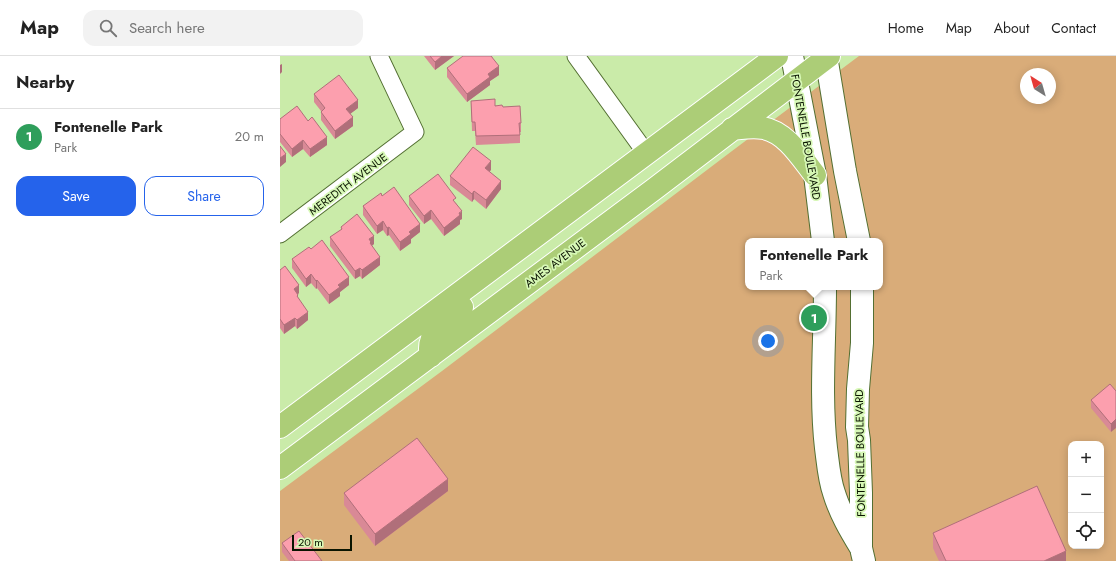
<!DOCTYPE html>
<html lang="en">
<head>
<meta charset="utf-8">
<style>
	body { margin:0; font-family:Jost,sans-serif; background:#f2f2f2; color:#222 }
	.controls { position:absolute; right:12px; bottom:12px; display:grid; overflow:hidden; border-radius:8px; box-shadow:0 2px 10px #0003 }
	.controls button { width:36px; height:36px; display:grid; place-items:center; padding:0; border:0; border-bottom:1px solid #e0e0e0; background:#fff; color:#222; font:20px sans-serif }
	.compass { position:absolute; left:740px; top:12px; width:36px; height:36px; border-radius:50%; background:#fff; box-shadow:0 2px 10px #0003; rotate:323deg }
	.scale { position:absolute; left:12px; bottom:10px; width:60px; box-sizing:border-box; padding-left:4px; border:2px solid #0a1400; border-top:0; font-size:11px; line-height:14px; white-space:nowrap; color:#0a1400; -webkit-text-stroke:3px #d7f8b6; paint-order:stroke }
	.you { position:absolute; left:488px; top:285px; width:14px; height:14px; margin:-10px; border:3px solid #fff; border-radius:50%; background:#1a73e8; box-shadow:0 0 0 6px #1a73e833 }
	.badge { display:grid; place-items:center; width:26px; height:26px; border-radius:50%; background:#2563eb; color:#fff; font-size:13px; font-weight:700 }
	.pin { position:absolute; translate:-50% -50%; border:2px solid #fff; box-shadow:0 1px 4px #0006 }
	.popup { position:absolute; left:465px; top:182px; width:138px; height:52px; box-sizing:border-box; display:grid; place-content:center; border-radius:8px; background:#fff; filter:drop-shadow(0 1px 3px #0005); font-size:13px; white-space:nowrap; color:#767676 }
	.popup b { font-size:15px; color:#222 }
	.popup::after { content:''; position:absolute; left:50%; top:100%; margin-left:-8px; border:8px solid transparent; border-top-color:#fff }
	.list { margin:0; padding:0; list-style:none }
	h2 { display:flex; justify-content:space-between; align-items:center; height:52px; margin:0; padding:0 16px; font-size:17px }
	h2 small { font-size:13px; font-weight:400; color:#767676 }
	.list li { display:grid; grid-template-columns:26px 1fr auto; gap:12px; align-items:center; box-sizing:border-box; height:56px; padding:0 16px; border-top:1px solid #e0e0e0 }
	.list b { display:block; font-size:15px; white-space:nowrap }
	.list p { margin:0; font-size:13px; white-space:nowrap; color:#767676 }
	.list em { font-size:13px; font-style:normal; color:#767676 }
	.actions { display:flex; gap:8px; padding:12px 16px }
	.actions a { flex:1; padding:9px 0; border:1px solid #2563eb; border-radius:12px; text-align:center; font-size:14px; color:#2563eb }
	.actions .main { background:#2563eb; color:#fff }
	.icon { flex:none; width:22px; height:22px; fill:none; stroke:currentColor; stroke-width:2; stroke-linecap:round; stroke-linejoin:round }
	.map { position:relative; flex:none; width:836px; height:505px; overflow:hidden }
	header { display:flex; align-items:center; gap:24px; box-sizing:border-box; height:56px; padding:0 20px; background:#fff; border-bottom:1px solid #e0e0e0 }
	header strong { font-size:19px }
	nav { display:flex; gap:22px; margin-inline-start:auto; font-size:14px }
	.search { width:280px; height:36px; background:#f2f2f2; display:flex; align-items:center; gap:10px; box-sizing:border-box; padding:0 14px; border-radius:12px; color:#767676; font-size:15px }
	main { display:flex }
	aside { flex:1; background:#fff }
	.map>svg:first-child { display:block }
	.green { fill:#d9ac79; fill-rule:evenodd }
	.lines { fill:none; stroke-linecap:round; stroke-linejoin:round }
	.minor-casing { stroke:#536f32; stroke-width:19 }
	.secondary-casing { stroke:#536f32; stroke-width:24 }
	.primary-casing { stroke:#fff; stroke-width:24 }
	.minor { stroke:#fff; stroke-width:17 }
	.secondary { stroke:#fff; stroke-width:22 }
	.primary { stroke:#accd77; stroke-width:22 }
	.wall { fill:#d98996 }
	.shaded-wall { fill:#b06f7a }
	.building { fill:#fc9fae; stroke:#b06f7a }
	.labels { text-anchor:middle; stroke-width:3.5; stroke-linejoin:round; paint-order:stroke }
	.street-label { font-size:11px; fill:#0a1400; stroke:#d7f8b6 }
</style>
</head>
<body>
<header>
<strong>Map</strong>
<div class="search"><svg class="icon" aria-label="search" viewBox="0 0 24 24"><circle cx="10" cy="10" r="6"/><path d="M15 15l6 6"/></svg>Search here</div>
<nav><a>Home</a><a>Map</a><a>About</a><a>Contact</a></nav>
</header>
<main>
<aside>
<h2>Nearby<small></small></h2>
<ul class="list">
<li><span class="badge" style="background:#2e9e5b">1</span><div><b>Fontenelle Park</b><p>Park</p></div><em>20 m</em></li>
</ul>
<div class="actions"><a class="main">Save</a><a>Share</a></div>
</aside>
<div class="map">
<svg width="836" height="505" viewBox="0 0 836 505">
	<rect width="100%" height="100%" fill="#caeba9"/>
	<path class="green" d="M579 0H836V505H0V435L162 315 452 95ZM746 18H770V42H746ZM468 185H600V231H468ZM791 388H821V490H791Z"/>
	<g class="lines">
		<g class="minor-casing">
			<path id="minor" d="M296 0 366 97
				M0 178 135 76 99 0"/>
		</g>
		<g class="secondary-casing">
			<path id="secondary" d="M512 0 535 119 543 185
				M546 0 565 115 579 185
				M545 231C545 285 540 339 546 392 548 407 549 423 554 437 560 457 570 474 581 492
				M582 231V287L578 333 577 371 579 384 581 437V492L584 505"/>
		</g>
		<g class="primary-casing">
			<path id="primary" d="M452 73C462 72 473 70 483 72 506 76 521 101 535 119
				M151 300C145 279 167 262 182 251
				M0 371 497 0
				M0 412 373 134 549 0"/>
		</g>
		<use href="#minor" class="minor"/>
		<use href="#secondary" class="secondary"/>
		<use href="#primary" class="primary"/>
	</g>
	<path class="wall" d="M144 0H174L155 14Z
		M212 0 219 19 210 25V29L187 46 167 21V12Z
		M34 38 78 52 70 58 73 70 55 83 41 64V55L34 46Z
		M191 45 223 51 241 67V76H240V87L196 89 195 75H192Z
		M0 63 47 89 30 101 23 93 12 101 0 86Z
		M211 114 209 115 221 133 206 153 194 143 192 146 170 129V120Z
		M102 140 140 176 131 183V187L120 195 109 179 107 180 103 174 97 178 83 159V150Z
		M129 140 176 147 182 163 180 164V168L164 180 151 163 144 168 129 149Z
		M61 171 94 188 91 190 100 209 82 223 80 220 75 223 50 190V181L61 174Z
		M31 193 69 229 60 236V240L49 248 37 232 36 233 31 227 26 231 12 212V203Z
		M0 214 19 237 18 238V242L28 264 17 273 15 270 4 278 0 272Z
		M836 335 831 376 811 352V344Z
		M168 435 95 490 64 449V437Z
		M653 477 786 505H659L653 492Z
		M2 487 42 505H9L2 496Z"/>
	<path class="shaded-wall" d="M162 0H174L155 14V6Z
		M2 8V16L0 18V9Z
		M219 10V19L210 25V29L187 46V38L208 18Z
		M78 44V52L66 61V53Z
		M73 61V70L55 83V75Z
		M47 81V89L30 101V93Z
		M23 84V93L12 101V93Z
		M6 98V106L0 111V102Z
		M211 105V114L205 121V112Z
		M221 125V133L206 153V144Z
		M194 135V143L192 146V138Z
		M151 154V163L144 168V160Z
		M182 155V163L180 164V168L164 180V172Z
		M103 165V174L97 178V170Z
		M140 168V176L131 183V187L120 195V186L129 176Z
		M109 171V179L107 180V172Z
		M94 180V188L89 192V183Z
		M100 201V209L82 223V214Z
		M80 212V220L75 223V215Z
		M31 218V227L26 231V223Z
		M69 221V229L60 236V240L49 248V239L58 229Z
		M37 224V232L36 233V225Z
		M19 229V237L14 241V233Z
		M28 256V264L17 273V264Z
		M15 262V270L4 278V269Z
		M836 363V372L831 376V368Z
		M168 423V435L95 490V478Z
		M786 495V505H764Z"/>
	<path class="building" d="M150 0H162L155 6Z
		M183 0H211L219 10 208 18 210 21 187 38 167 12Z
		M59 19 78 44 66 53 73 61 55 75 41 56 45 52 34 38Z
		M215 43V50L222 49 223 51 240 50 241 67H239L240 79 196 80 195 66H192L191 45Z
		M17 50 28 65 32 61 47 81 30 93 23 84 12 93 0 78V63Z
		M0 90 6 98 0 102Z
		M193 91 211 105 205 112 221 125 206 144 194 135 192 138 170 120Z
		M158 118 176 142 173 144 182 155 179 157 180 159 164 172 151 154 144 160 129 140Z
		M114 131 140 168 129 176 131 178 120 186 109 171 107 172 103 165 97 170 83 150 101 137 102 140Z
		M77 158 94 180 89 183 91 186 90 187 100 201 82 214 80 212 75 215 50 181 62 173 61 171Z
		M42 184 69 221 58 229 60 231 49 239 37 224 36 225 31 218 26 223 12 203 29 191 31 193Z
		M5 210 19 229 14 233 18 239 17 240 28 256 17 264 15 262 4 269 0 263V214Z
		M830 328 836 335V363L831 368 811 344Z
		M137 382 168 423 95 478 64 437Z
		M757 430 786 495 764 505H666L653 477Z
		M19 475 42 505H15L2 487Z"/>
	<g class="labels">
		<g class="street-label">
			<text transform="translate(526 81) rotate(80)" y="4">FONTENELLE BOULEVARD</text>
			<text transform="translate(68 128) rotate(-37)" y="4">MEREDITH AVENUE</text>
			<text transform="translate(275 207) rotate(-37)" y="4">AMES AVENUE</text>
			<text transform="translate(580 397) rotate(-91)" y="4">FONTENELLE BOULEVARD</text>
		</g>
	</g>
</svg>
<div class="controls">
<button>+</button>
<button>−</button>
<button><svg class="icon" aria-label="locate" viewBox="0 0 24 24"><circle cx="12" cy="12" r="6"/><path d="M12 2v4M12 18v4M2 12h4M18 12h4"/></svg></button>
</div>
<svg class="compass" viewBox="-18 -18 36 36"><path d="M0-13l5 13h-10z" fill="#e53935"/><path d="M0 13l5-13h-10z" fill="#767676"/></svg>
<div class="scale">20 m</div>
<div class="you"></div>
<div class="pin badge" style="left:534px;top:262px;background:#2e9e5b">1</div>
<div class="popup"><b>Fontenelle Park</b>Park</div>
</div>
</main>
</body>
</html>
